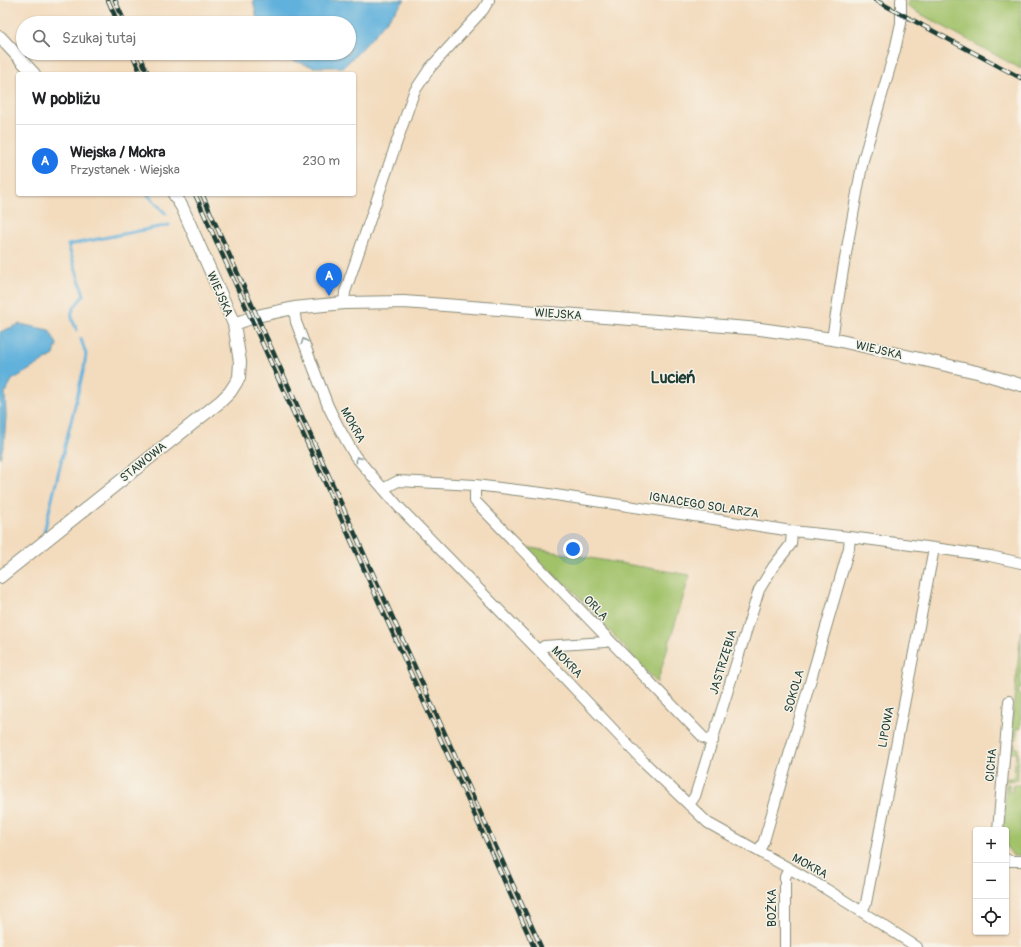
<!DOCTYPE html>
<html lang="pl">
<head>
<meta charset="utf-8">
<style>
	body { margin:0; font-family:Pangolin,sans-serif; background:#f6f6f6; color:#202124 }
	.controls { position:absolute; right:12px; bottom:12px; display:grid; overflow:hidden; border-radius:4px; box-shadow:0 1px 3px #0004 }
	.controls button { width:36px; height:36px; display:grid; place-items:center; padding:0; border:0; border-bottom:1px solid #e0e0e0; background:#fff; color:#202124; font:20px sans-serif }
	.you { position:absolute; left:573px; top:549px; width:14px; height:14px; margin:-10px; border:3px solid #fff; border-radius:50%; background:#1a73e8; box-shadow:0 0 0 6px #1a73e833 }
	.badge { display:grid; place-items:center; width:26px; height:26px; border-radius:50%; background:#1a73e8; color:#fff; font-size:13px; font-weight:700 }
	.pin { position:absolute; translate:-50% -33px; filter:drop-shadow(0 1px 2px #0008) }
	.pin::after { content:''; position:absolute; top:21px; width:14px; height:12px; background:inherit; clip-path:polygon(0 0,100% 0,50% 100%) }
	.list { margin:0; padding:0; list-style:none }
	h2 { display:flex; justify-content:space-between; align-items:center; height:52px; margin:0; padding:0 16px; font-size:17px }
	h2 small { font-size:13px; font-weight:400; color:#757577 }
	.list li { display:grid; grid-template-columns:26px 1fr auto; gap:12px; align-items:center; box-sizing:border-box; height:72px; padding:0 16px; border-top:1px solid #e0e0e0 }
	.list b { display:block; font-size:15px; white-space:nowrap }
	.list p { margin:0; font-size:13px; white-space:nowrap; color:#757577 }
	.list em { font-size:13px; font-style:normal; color:#757577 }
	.icon { flex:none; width:22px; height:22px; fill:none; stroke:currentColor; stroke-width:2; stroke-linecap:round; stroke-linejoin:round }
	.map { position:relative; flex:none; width:1021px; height:947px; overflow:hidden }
	.search { position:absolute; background:#fff; box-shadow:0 1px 3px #0004; left:16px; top:16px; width:340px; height:44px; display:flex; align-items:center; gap:10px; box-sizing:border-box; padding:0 14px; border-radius:22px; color:#757577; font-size:15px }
	.panel { position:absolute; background:#fff; box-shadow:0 1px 3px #0004; left:16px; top:72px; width:340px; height:124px; border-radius:4px }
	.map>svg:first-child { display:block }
	.green { fill:#a2c26a; stroke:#60804f }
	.water { fill:#61b1dc; stroke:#407788 }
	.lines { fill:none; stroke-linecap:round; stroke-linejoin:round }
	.stream { stroke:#61b1dc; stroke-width:3 }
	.minor-casing { stroke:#898c78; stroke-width:12 }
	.tertiary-casing { stroke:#898c78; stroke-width:14 }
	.minor { stroke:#fff; stroke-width:10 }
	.tertiary { stroke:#fff; stroke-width:12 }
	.rail-casing { stroke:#1f3d34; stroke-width:4.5 }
	.rail { stroke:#f7f3e8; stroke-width:3; stroke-dasharray:9; stroke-linecap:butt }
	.oneway { stroke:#8f9e9a }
	.labels { text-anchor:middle; stroke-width:3; stroke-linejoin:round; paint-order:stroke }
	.street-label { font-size:12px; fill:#1f3d34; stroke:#f7f3e8 }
	.district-label { font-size:16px; font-weight:bold; fill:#1f3d34; stroke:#f7f3e8 }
</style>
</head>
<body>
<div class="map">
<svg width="1021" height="947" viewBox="0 0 1021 947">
	<rect width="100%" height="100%" fill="#f7f3e8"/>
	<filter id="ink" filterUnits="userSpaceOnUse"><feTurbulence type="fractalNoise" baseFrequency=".025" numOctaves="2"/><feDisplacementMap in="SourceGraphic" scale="8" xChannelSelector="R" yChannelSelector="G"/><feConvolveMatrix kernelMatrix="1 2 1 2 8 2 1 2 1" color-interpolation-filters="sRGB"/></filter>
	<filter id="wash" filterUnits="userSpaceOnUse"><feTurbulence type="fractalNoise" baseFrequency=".012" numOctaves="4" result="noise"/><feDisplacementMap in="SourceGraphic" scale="16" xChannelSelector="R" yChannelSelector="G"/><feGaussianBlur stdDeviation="0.9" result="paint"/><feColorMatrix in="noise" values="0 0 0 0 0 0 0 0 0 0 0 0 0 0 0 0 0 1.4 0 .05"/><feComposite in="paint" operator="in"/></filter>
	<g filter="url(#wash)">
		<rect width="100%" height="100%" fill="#f3dbbd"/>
		<path class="green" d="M907 0H1021V69L908 7Z
			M525 547 690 575 657 683 568 585 562 584Z
			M1021 631V688H1019L1018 695H1021V728H1017V739L1010 741Z
			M1009 744H1015V748H1018V780L1006 781 1007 778H1014L1016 752H1009Z
			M1006 784H1009V792H1012V785H1021V856H1013L1006 846V830H1003Z"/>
		<path class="water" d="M253 0H405C384 22 366 47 343 67H314L281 57 277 53H349V23H258Z
			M20 324 49 330 57 344 54 355 12 380 5 393 6 416 4 444 0 458V332Z"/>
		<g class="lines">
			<path class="stream" d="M147 194 166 214
				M77 330C67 311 72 310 84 295L68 245 169 225
				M44 532 84 368 86 354 81 339"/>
		</g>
	</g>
	<g filter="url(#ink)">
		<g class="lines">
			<g class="minor-casing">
				<path id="minor" d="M344 303 345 292 414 92 430 68 483 10 489 0
					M294 308 296 322 328 406 338 426 355 456 398 506 539 651 643 761 708 823 826 889 917 947
					M832 339 843 270 863 160 895 50 901 23V0
					M475 485V501L704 738 713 741
					M383 489 398 481 475 485 542 493 792 531 850 537 934 548 990 556 1021 563
					M539 651 544 646 605 642 608 640
					M689 805 695 796 759 590 773 567 791 544 792 531
					M998 830 1009 701
					M759 851 764 841 849 548 850 537
					M1006 859 1010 861H1021
					M862 911 866 903 934 548
					M785 947V877L789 869"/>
			</g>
			<g class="tertiary-casing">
				<path id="tertiary" d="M0 37 34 74
					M234 324 257 316 294 308 344 303 404 302 711 325 760 329 832 339 981 373 1021 385
					M0 577 221 401 230 392 239 378 240 362 234 324 182 207 174 194"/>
			</g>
			<use href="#minor" class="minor"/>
			<use href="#tertiary" class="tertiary"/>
			<g class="rail-casing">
				<path id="rail" d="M108 0 118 23
					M115 0 125 23
					M875 0 1021 78
					M132 53 141 74
					M139 53 148 74
					M195 194 534 947
					M202 194 541 947"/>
			</g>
			<use href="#rail" class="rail"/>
		</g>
		<defs><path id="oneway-chevron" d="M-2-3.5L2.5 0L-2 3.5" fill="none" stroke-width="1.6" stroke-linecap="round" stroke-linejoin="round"/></defs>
		<g class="oneway">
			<use href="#oneway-chevron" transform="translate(304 341) rotate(-111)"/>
			<use href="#oneway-chevron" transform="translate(358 459) rotate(-128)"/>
		</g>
	</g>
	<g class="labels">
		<g class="street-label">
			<text transform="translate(220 294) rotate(66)" y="4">WIEJSKA</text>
			<text transform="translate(558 314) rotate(4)" y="4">WIEJSKA</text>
			<text transform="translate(879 350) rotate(13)" y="4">WIEJSKA</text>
			<text transform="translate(353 425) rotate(61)" y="4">MOKRA</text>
			<text transform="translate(143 462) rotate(-39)" y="4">STAWOWA</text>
			<text transform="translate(704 505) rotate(9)" y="4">IGNACEGO SOLARZA</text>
			<text transform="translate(596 608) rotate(46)" y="4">ORLA</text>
			<text transform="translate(567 662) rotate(46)" y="4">MOKRA</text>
			<text transform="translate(723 662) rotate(-73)" y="4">JASTRZĘBIA</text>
			<text transform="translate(794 691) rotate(-74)" y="4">SOKOLA</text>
			<text transform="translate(886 727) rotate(-79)" y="4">LIPOWA</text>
			<text transform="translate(991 765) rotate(-85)" y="4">CICHA</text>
			<text transform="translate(810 866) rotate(29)" y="4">MOKRA</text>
			<text transform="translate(772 908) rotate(-90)" y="4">BOŻKA</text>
		</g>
		<g class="district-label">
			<text x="673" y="383">Lucień</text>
		</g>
	</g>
</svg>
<div class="controls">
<button>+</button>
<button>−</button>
<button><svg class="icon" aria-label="locate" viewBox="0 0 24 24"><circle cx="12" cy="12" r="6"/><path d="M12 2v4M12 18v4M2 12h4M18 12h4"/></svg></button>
</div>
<div class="you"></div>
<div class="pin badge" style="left:329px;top:296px">A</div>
<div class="search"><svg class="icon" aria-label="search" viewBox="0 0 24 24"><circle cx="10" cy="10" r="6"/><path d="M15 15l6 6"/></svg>Szukaj tutaj</div>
<section class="panel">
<h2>W pobliżu<small></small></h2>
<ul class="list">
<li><span class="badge">A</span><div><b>Wiejska / Mokra</b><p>Przystanek · Wiejska</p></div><em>230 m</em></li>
</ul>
</section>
</div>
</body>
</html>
